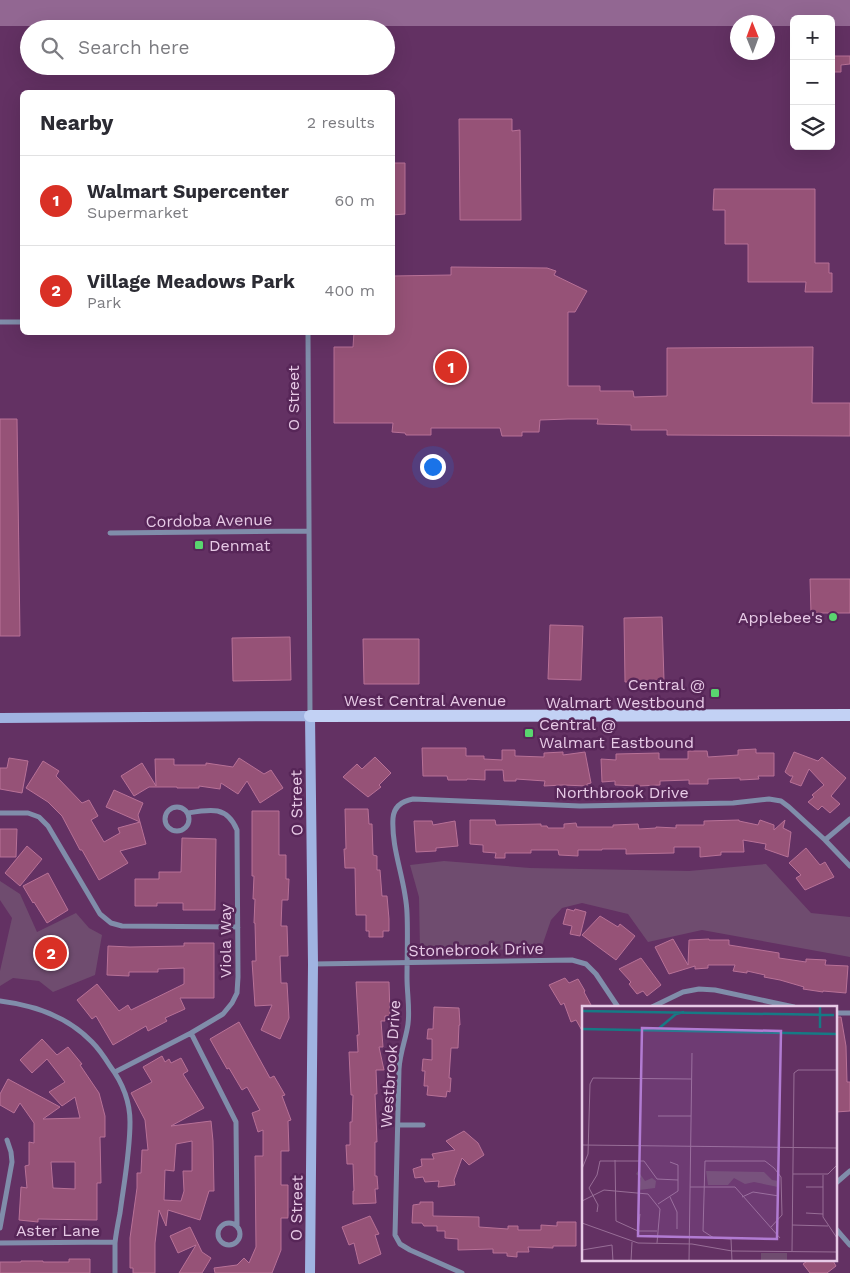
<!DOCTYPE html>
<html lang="en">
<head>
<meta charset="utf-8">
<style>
	body { margin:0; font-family:"Work Sans",sans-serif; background:#f7f7f7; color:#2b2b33 }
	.controls { position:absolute; right:15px; top:15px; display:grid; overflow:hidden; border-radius:8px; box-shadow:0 5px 20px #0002 }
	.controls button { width:45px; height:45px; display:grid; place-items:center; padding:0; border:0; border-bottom:1px solid #e1e1e2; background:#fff; color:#2b2b33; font:25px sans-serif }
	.compass { position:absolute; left:730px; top:15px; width:45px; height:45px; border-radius:50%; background:#fff; box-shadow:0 5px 20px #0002; rotate:359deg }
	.you { position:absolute; left:432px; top:466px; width:18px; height:18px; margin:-12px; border:4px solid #fff; border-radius:50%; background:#1a73e8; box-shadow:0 0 0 8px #1a73e833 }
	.badge { display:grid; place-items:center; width:32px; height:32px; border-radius:50%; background:#d93025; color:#fff; font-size:16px; font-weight:700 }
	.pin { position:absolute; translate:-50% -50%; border:2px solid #fff; box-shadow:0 1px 5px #0006 }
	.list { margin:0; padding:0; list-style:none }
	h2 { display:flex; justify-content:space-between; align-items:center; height:65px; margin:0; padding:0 20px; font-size:21px }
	h2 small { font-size:16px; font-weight:400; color:#7c7c81 }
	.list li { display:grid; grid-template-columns:32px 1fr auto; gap:15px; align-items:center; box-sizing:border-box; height:90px; padding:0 20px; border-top:1px solid #e1e1e2 }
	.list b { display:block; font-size:19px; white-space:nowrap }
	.list p { margin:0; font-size:16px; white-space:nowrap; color:#7c7c81 }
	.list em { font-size:16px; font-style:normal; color:#7c7c81 }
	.icon { flex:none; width:28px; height:28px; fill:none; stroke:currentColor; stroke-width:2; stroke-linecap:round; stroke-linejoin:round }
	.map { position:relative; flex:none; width:850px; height:1273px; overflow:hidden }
	.search { position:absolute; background:#fff; box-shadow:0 5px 20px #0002; left:20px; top:20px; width:375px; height:55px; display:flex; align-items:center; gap:12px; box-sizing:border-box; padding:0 18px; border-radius:28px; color:#7c7c81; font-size:19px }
	.panel { position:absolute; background:#fff; box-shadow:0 5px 20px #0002; left:20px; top:90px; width:375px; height:245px; border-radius:8px }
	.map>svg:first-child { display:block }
	.green { fill:#6f4c6f }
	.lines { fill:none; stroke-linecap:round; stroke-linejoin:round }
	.taxiway { stroke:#926792; stroke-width:28 }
	.building { fill:#965277; stroke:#b87197; fill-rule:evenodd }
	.street { stroke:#808daa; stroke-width:5 }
	.secondary { stroke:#a0b3e1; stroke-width:10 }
	.primary { stroke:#c2d1f4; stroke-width:12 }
	.poi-dot { fill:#59d56f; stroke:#572658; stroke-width:2 }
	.labels { text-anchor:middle; stroke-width:5; stroke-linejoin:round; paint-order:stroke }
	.street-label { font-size:16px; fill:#e7cae6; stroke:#572658 }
	.poi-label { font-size:16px; fill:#e7cae6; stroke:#572658; text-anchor:start }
	.inset-river { fill:none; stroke:#167a85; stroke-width:2.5 }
	.inset-road { fill:none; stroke:#986e97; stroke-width:1 }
	.view { fill:#b17bd2; fill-opacity:0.15; stroke:#b17bd2; stroke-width:2.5 }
	.inset-edge { fill:none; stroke:#e7cae6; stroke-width:2.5 }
</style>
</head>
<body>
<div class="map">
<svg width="850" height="1273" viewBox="0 0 850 1273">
	<rect width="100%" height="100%" fill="#633163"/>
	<path class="green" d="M444 861 530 868 689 871 766 864 811 913 850 917V957L702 930 648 942 628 914 582 903 562 908 551 920 541 949 420 951 419 897 410 865Z
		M0 881 20 894 37 932 76 913 89 928 102 935 95 975 53 992 39 981 13 978 0 986V971L12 918 0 900Z"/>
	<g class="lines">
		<path class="taxiway" d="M0 12H850"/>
	</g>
	<path class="building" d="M831 56H850V64L841 65V72H832Z
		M459 119H512V131L520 130 521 220H460Z
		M392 163H405V214L392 215Z
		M714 189H815V263H829V273H832V292H805L806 282H748V244H725V210H713Z
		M451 267 547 268 556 271 554 275 587 291 575 312H568V386H600V391H633L634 397 667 396V348L813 347 812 403H850V436L667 435V430H631V425L597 424 598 419H568L540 420 539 432H522V436H502L500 428H431V435H406L405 433 392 432 393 423H334V347H353L354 332H392V276L451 275Z
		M0 419H17L20 636H0Z
		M810 579H850V613H811Z
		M662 617 664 681 625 682 624 618Z
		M550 625 583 626 581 680 548 679Z
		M290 637 291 680 233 681 232 638Z
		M363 639H419V684H364Z
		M422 748H466V756H484V759L502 760V750H515V756L544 757V753L563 752V755L585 752 591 783 587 784V786L563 785 544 786 545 781 516 779V781H504L503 770H485V780L467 779V780H448L447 776H423Z
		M756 749V753H774V776H758L759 779 740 780V778L708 779V784H689V780L660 781V785L638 786 615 785V781L602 782 601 759 616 760V754L659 753V759H688V751H707L708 757 738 755V750Z
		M794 752 818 761 822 757 846 778 831 796 840 804 830 813 822 806 818 810 808 802 814 797 812 795 824 785 809 769 801 786 790 782 793 776H790L785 772Z
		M375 757 391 773 379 785 381 787 368 797 343 777 357 764 362 769Z
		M9 758 28 761 22 793 0 789V768H7Z
		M239 758 264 774 271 770 283 788 260 803 247 781 238 794 221 783 220 789 199 786V788H177V787H149L134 796 121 776 142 763 156 786 155 759H174V765H206V763L233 767Z
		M43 761 59 771 56 776 82 803 89 800 98 816 91 820 104 842 120 833 118 828 140 822 146 844 120 851 128 863 99 880 82 850H80L62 816 48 802 26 788Z
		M114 790 143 803 138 815 140 822 106 807Z
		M345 809H368L369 824H372L373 855 377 856V870H380L382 896H387L389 919V931H383V937H369V931H366V915H356L355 868H345L344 849H346Z
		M252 811H279V855H286V879H289L288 900H282L281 926H287L288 956H280L281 983H287L289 1018 280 1039 261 1030 272 1005 255 1006 252 961H256L255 923H254L255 899H253L254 876H252Z
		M470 820H495L496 825 541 824V826H547L548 828H564V824L576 823 577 827H613V825L638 824 639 829 656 828V827L676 828V825H704V821L739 820V821L758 825 760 820 774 825V830L785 820 783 828 791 832 788 857 765 849 766 844 743 840 744 852H721V855L700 857V847H674V853L626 854V849H602V850H578V856L559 855 558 850H531V853H505V858H495L496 853 483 852V845L470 844Z
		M414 821H432L433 825 455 821 458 846 436 848V851L416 852Z
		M0 829H17L16 857H0Z
		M182 838 216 839 215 910H183V903H157V906H135V879H159V872H181Z
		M27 846 42 859 20 886 5 873Z
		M806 848 820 865 825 862 834 877 805 890 796 878 801 875 789 863Z
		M48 873 68 910 47 923 34 902 33 903 23 886Z
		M567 909 574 911 575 909 586 912 580 936 570 934 572 926 563 924Z
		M600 916 618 927 620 924 635 936 616 960 582 935Z
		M673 939 688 965 689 940 709 939V940H729V945L779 953V958L806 962V959L826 960 825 965 848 966 846 993 823 991V992L803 989 804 987 780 980 764 977 765 975 747 971V973L733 971 735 965H708V968L695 969V966L669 974 655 947Z
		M184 943H214V998H180L185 1009 165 1018 167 1021 148 1031 146 1026 113 1045 96 1016 92 1019 77 1000 97 984 119 1011 128 1005 131 1010 184 984V968L158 969V972H129V976L107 975 108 946 130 947 184 946Z
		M641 958 661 985 647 996 643 991 637 994 629 984 631 982 619 969Z
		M565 978 569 983 578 979 585 991 584 992 591 1005 588 1007H584V1034L576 1020 571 1022 564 1003 561 1005 549 985Z
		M356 982H389L390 1016H385V1021H381L383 1047H379L384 1070H376L377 1094H375L377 1142H375V1176H377L378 1189H375L376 1203 353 1204V1191H354L353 1164H347L346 1145H350V1122H352L353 1095H351L349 1052H358L357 1035H359Z
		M434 1007 459 1008 460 1025H459L458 1048H451L449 1078H451L450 1092 447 1091 446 1097 427 1095 428 1086H424L425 1071H422L423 1059 432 1060V1039H427L428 1029H433Z
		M836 1017H841L846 1046 847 1082H850V1111L836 1112Z
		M239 1022 270 1078 274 1076 285 1095 282 1096 291 1120 288 1121 289 1151H281V1185H288V1218H281V1250L272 1273H215L214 1268 237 1265 244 1258 249 1263 256 1247 255 1156H263V1130L258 1132 252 1113 260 1110 247 1087 242 1090 229 1068 227 1069 210 1039Z
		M42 1039 57 1055 68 1047 82 1064 80 1065 99 1093 105 1116V1137H100L101 1183H97V1220L38 1219V1222L19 1220 21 1187 27 1188 25 1166 29 1165V1142L34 1143V1123L20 1103 14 1113 0 1105V1094L8 1079 60 1107 43 1119 80 1118 75 1097 62 1106 49 1092 65 1082 47 1059 32 1073 20 1060ZM51 1162H75V1189L53 1188Z
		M162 1056 165 1062 169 1059 171 1063 181 1058 188 1071 183 1074 204 1108 171 1126 211 1121 213 1141 214 1191H209L200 1220 168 1210 166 1226 159 1210 155 1243V1273H133V1268H130V1238L137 1188V1173H141L142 1150H148L145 1120 131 1093 152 1082 143 1067ZM192 1141V1171H183L184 1191 181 1201 164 1200 165 1170 174 1171 176 1144Z
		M464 1131 478 1143 484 1155 469 1165 462 1158 454 1180 455 1185 438 1187 439 1181 425 1182 423 1177 415 1178 413 1169 422 1166 421 1159H434L432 1154 455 1150 446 1141Z
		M420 1202H433V1216L479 1217V1227L508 1229V1226H518V1230H541V1225L557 1226V1222H576V1246H553V1248L528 1247 529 1252H517V1257L507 1256V1253H493V1249L458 1250V1239L445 1238V1231H437V1226H424L422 1223H412L413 1205 420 1204Z
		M370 1216 379 1234 375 1235 381 1254 359 1264 354 1243 349 1245 342 1227Z
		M190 1227 202 1252 211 1258 202 1273H179L196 1245 178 1253 170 1236Z
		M69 1259H90V1273H0V1262H21V1261H43V1262H69Z
		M810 1259H832L836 1266 827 1273H810L803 1264Z"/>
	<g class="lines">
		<path class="street" d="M0 322H22
			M308 332 310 714
			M110 533 309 531
			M165 819a12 12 0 1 1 24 0a12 12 0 1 1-24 0Z
			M0 813H28L39 817 48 826 100 914 111 923 122 926 238 927
			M825 840 850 819
			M313 964 572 960 586 964 596 974 618 1007
			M0 1001C33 1005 68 1017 92 1042 99 1049 105 1058 110 1066 122 1082 130 1102 130 1122 130 1152 124 1183 120 1213 118 1223 116 1233 115 1243 115 1253 115 1263 115 1273
			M652 1007 683 992 699 989 715 990 794 1007
			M836 1013H850
			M191 1033 236 1122 237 1225
			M115 1072 191 1033 223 1014 232 1003 237 993 238 977 237 830C227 806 211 809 188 813
			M398 1125H423
			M836 1183 850 1171
			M218 1234a11 11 0 1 1 22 0a11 11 0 1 1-22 0Z
			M0 1228 12 1162 11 1152 7 1140
			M836 1229 850 1245
			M0 1243 115 1242
			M462 1273 410 1250 400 1244 395 1235 399 1069C400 1052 406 1039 408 1024 410 1009 407 993 407 978 407 956 408 934 407 913 406 881 391 850 393 818 394 807 402 801 413 799L580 806 733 803 769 799 781 801 789 807 825 840 850 866"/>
		<path class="secondary" d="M0 718 310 716 313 964 310 1273"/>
		<path class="primary" d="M310 716 850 715"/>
	</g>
	<g class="poi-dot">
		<rect x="194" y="540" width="10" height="10" rx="2.5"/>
		<circle cx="833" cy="617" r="5"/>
		<rect x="710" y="688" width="10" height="10" rx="2.5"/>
		<rect x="524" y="728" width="10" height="10" rx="2.5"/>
	</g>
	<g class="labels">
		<g class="street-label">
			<text transform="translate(293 398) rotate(-90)" y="6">O Street</text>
			<text transform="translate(209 520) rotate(-1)" y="6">Cordoba Avenue</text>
			<text x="425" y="706">West Central Avenue</text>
			<text x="622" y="798">Northbrook Drive</text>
			<text transform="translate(296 803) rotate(-91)" y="6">O Street</text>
			<text transform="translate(225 941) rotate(-90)" y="6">Viola Way</text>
			<text transform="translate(476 949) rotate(-1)" y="6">Stonebrook Drive</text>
			<text transform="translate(390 1064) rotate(-86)" y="6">Westbrook Drive</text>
			<text transform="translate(296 1208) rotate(-89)" y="6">O Street</text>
			<text x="58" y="1236">Aster Lane</text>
		</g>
		<g class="poi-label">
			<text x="209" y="551">Denmat</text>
			<text x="823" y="623" text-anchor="end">Applebee's</text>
			<text x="705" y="690" text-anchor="end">Central @<tspan x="705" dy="18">Walmart Westbound</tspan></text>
			<text x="539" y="730">Central @<tspan x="539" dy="18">Walmart Eastbound</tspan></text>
		</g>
	</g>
	<g transform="translate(582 1006)">
		<rect width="255" height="255" fill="#633163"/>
		<path d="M56 165 63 175 70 172 74 175 73 182 57 184 59 172 54 168ZM124 165 182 166 190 174 197 175 196 181 172 176 163 178 152 172 146 179H126ZM179 247H205V255H179Z" fill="#6f4c6f"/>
		<path class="inset-river" d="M238 0V22M0 5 252 9M0 23 255 28M75 24 94 8 102 6"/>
		<path class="inset-road" d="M76 110H109M0 139 255 142M33 154 34 215 56 225H75M0 163 6 148 8 78 11 72 109 73M211 168H246L255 159M241 169V211L255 232M108 181H153L198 232M224 181H241M88 191 95 206V223M160 191 171 186 197 190M0 195 22 184 66 188 78 203 75 237M76 198 96 185V159L88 156M15 206 16 199 7 182 15 169 18 155H62L75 173 96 174M224 207 241 208M0 217 56 237 110 238 150 245 255 246M210 219 246 220M56 225 58 208M0 244 30 239 31 255M210 245 212 67 216 64H255M49 255 50 236M107 255 110 47M150 255 149 233 132 232 121 225 123 155H183L192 162 199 171 200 209 189 221"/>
		<path class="view" d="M60 22 199 25 195 233 56 230Z"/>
		<rect width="255" height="255" class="inset-edge"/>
	</g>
</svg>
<div class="controls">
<button>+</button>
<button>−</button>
<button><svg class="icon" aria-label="layers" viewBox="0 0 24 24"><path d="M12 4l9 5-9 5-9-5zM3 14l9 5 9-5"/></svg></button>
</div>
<svg class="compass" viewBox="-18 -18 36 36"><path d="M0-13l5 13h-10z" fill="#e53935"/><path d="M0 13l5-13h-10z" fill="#7c7c81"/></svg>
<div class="you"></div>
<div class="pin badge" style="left:451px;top:367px">1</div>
<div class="pin badge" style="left:51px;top:953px">2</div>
<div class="search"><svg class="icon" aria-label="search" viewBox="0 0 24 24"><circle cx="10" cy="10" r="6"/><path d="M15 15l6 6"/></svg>Search here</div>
<section class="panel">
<h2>Nearby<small>2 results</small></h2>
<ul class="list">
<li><span class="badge">1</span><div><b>Walmart Supercenter</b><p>Supermarket</p></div><em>60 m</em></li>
<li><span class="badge">2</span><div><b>Village Meadows Park</b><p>Park</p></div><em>400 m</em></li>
</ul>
</section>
</div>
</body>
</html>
